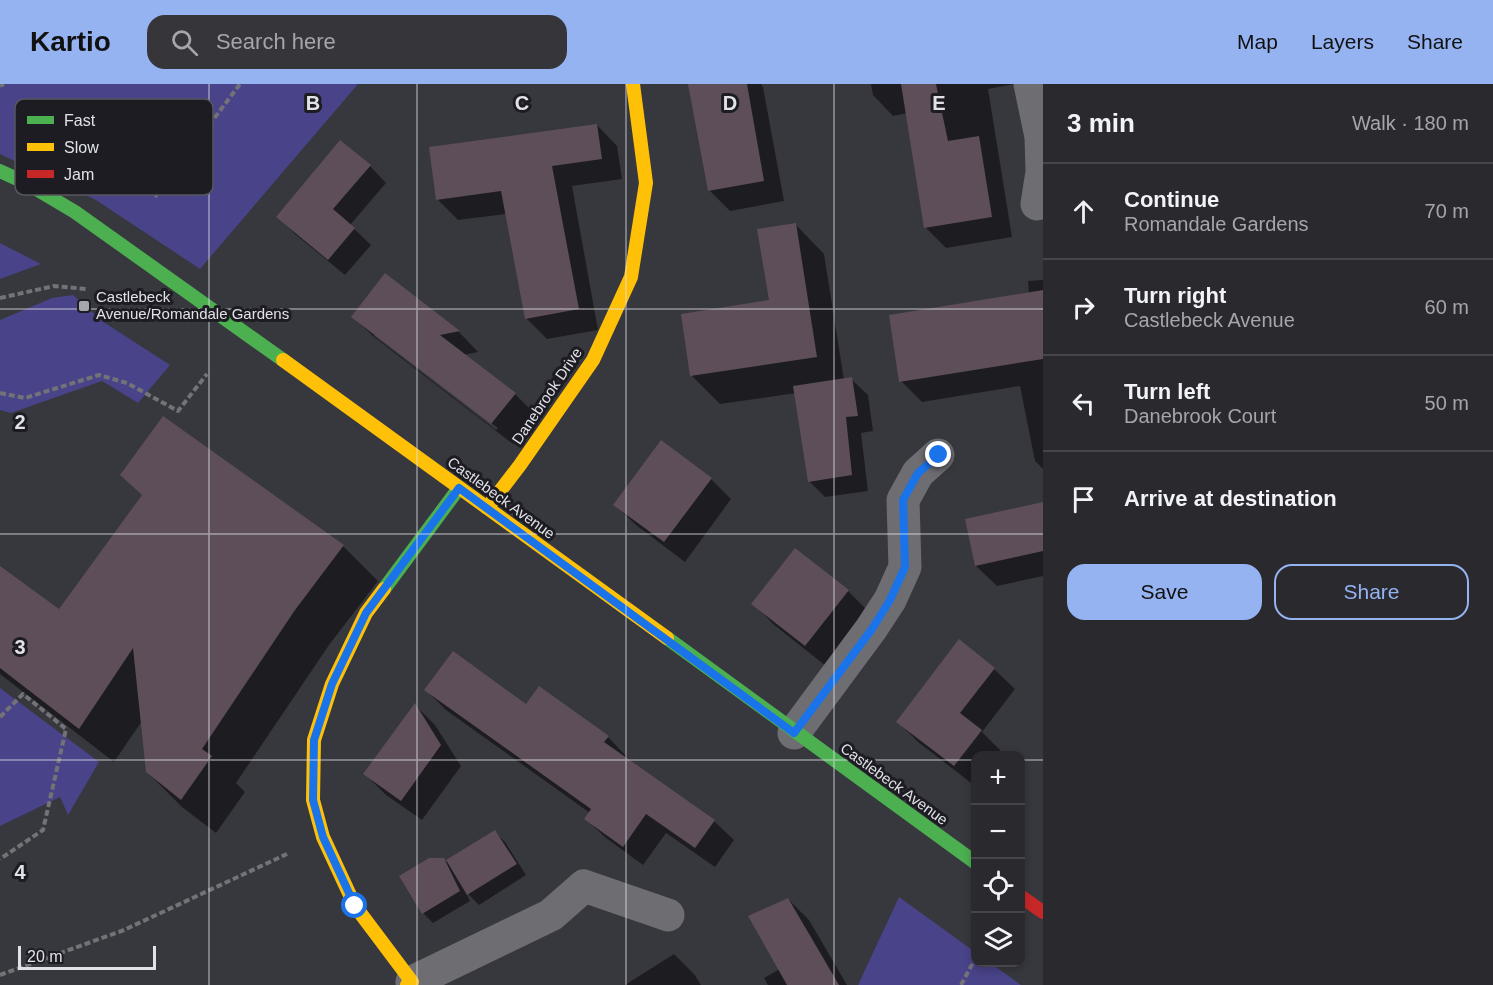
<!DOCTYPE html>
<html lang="en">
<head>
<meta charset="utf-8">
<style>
	body { margin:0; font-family:Arial,sans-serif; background:#35353a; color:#f1f3f6 }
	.controls { position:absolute; right:18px; bottom:18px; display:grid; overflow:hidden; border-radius:12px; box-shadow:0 3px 9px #0003 }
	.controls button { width:54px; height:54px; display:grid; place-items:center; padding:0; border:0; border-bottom:2px solid #45454a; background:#29292e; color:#f1f3f6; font:30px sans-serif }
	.scale { position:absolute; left:18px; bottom:15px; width:138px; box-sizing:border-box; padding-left:6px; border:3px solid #e1e1e9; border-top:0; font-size:16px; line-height:21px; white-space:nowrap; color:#e1e1e9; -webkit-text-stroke:4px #1c1c22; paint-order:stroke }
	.stop { position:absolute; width:18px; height:18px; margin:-14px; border:4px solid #1a73e8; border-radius:50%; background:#fff }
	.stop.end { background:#1a73e8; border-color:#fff; box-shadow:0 2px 6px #0008 }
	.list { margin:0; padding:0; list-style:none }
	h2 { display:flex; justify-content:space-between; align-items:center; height:78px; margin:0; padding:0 24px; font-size:26px }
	h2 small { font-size:20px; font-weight:400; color:#a5a6aa }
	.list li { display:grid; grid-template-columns:39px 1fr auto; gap:18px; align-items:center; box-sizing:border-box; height:96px; padding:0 24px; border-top:2px solid #45454a }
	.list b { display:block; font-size:22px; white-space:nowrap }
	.list p { margin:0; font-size:20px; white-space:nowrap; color:#a5a6aa }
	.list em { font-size:20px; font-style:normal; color:#a5a6aa }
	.actions { display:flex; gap:12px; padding:18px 24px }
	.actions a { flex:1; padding:14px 0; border:2px solid #95b2f1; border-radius:18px; text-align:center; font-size:21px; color:#95b2f1 }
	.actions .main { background:#95b2f1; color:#111 }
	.icon { flex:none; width:33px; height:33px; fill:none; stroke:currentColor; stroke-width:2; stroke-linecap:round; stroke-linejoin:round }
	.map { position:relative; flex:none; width:1043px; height:901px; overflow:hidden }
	header { display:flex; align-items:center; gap:36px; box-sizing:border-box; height:84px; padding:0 30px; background:#95b2f1; color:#111 }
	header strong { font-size:28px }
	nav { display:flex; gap:33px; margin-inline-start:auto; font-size:21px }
	.search { width:420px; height:54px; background:#35353a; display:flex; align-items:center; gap:15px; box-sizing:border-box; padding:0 21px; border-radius:18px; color:#a5a6aa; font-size:22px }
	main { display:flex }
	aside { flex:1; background:#29292e }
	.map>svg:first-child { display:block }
	.green { fill:#494389 }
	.shadow { fill:#0007; fill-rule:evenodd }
	.building { fill:#5d4e5a }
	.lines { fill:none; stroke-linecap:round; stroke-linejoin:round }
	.path { stroke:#727277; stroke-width:4; stroke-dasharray:6 3; stroke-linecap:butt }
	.street { stroke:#6d6d72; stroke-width:33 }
	.fast { stroke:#4caf50; stroke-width:14 }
	.slow { stroke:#ffc107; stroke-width:14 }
	.jam { stroke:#c62828; stroke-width:14 }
	.route { stroke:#1a73e8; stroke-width:8 }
	.grid { fill:none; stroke:#e1e1e9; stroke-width:1.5; stroke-opacity:0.55 }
	.poi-dot { fill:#a6a6ad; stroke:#1c1c22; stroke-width:2 }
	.labels { text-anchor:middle; stroke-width:6; stroke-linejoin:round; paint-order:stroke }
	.poi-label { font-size:15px; fill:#e1e1e9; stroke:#1c1c22; text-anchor:start }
	.street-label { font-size:15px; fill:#e1e1e9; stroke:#1c1c22 }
	.key { fill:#1c1c22; stroke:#57575e; stroke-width:1.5 }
	.key-label { font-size:16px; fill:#e1e1e9 }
	.grid-label { font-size:20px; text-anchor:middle; font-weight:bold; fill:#e1e1e9; stroke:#1c1c22; stroke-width:6; stroke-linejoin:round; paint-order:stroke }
</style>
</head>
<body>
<header>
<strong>Kartio</strong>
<div class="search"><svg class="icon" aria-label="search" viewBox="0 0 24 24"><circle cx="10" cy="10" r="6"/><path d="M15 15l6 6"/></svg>Search here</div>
<nav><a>Map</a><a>Layers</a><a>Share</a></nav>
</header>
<main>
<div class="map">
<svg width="1043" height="901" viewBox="0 0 1043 901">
	<rect width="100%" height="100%" fill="#37373e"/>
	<path class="green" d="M0 0H358L200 185 96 116 0 70Z
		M0 159 41 180 0 195Z
		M73 211 102 237 170 281 138 319 102 297 11 329 0 326V236L52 214Z
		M0 604 99 678 68 731 60 713 0 742Z
		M899 813 975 868 976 878 990 879 1021 901H858Z"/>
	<path class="shadow" d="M690 0H761L763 3 784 117 730 127 709 106Z
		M871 0H1014L988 5 1012 153 946 164 925 143 908 29 893 32 873 11Z
		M597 41 617 62 622 95 572 102 598 246 547 255 526 234 506 130 458 136 437 115Z
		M370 82 386 99 350 141 371 161 345 191 295 150 278 133Z
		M796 141 824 170 844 296 851 295 868 311 873 347 861 349 868 407 825 413 809 397 796 309 720 320 692 292 770 218Z
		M385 191 459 248 478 268 463 271 515 310 536 331 513 360 374 253 353 233ZM374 248 498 344 496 346 374 252Z
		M1043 196V385L1035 377 1020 302 922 318 901 297 1029 210 1028 197Z
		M164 334 343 462 378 497 329 561 236 699 245 708 216 749 182 723 147 688 142 637 114 678 0 590V484L59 527 143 412Z
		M711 395 731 415 685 478 636 441 615 421Z
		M1043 420V492L997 502 976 482Z
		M795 466 848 507 869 528 826 582 773 540 753 519Z
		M994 585 1015 605 982 648 1001 667 998 672H976L975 702 918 658 898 638Z
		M426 606 526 622 608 653 627 673 626 675 714 737 734 756 715 783 666 749 643 781 606 754 586 735 590 729 446 626Z
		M415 621 435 641 461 682 422 736 386 711 365 690Z
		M495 748 505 758 526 791 479 821 465 807 470 817 433 839 423 829 444 775 446 778Z
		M788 815 809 836 847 901H768L764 894 780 885Z
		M674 870 694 890 701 901H625Z"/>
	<path class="building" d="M688 0H747L764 97 708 107Z
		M901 0H936L948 57 979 52 992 133 924 144Z
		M597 40 602 75 552 82 579 225 525 235 501 107 436 116 429 63Z
		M340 56 371 81 333 125 355 144 328 176 276 133Z
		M796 139 817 273 690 292 681 230 769 216 757 145Z
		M385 189 460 247 440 251 516 309 491 340 351 233Z
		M1043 206V275L899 298 889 231Z
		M852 293 858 332 846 333 852 391 808 398 793 302Z
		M163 332 344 461 295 526 202 665 212 672 181 716 146 688 133 564 79 645 0 584V482L59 525 142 411 120 391Z
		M661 356 712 394 664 458 613 421Z
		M1043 418V467L975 482 965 435Z
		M795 464 849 506 805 562 751 520Z
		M959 555 995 584 960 629 982 646 954 682 896 638Z
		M453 567 526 620 539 602 609 652 604 658 715 736 695 764 646 730 623 763 584 735 591 725 424 606Z
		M415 619 441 661 401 717 363 690Z
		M495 746 517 780 467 811 446 776Z
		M429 774H444L460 807 422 830 399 792Z
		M788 814 839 901H787L748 832Z"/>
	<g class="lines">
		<path class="path" d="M0 2 4 0
			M155 113 240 0
			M0 214 54 202 86 205
			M0 309 25 314 99 291 127 299 178 327 207 290
			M0 633 23 610 66 645 43 746 0 775
			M0 891 124 846 287 770
			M961 901 976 873"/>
		<path class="street" d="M1030 0 1041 53 1042 88 1037 120
			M794 649 871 545 890 516 905 483 903 416 918 389 938 371
			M412 898 551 831 584 802 668 831"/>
		<path class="fast" d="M0 87 28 100 75 128 283 276
			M384 505 459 404
			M667 554 976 779"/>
		<path class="slow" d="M283 276 667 554
			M487 424 520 381 593 276 631 193 646 99 633 0
			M384 505 366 529 332 600 314 656 313 716 323 753 355 822 412 898 407 901"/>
		<path class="jam" d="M1020 812 1043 828"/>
	</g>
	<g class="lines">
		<path class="route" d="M355 822 323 753 313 716 314 656 332 600 366 529 459 404 794 649 872 545 890 516 905 483 903 416 918 389 939 371"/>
	</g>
	<path class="grid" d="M209 0V901M417 0V901M626 0V901M834 0V901M0 225H1043M0 450H1043M0 676H976M1020 676H1043"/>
	<rect class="poi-dot" x="78" y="216" width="12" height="12" rx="3"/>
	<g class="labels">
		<g class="poi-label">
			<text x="96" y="218">Castlebeck<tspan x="96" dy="17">Avenue/Romandale Gardens</tspan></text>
		</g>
		<g class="street-label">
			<text transform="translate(547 312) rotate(-56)" y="5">Danebrook Drive</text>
			<text transform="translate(501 414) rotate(36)" y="5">Castlebeck Avenue</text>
			<text transform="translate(894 700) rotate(36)" y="5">Castlebeck Avenue</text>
		</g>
	</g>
	<rect x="15" y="15" width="198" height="96" rx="9" class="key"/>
	<rect x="27" y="32" width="27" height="8" fill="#4caf50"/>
	<rect x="27" y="59" width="27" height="8" fill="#ffc107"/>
	<rect x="27" y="86" width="27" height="8" fill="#c62828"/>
	<g class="key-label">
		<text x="64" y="42">Fast</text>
		<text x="64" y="69">Slow</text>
		<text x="64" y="96">Jam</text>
	</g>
	<g class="grid-label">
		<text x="313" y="26">B</text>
		<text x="522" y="26">C</text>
		<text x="730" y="26">D</text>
		<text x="939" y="26">E</text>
		<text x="20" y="345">2</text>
		<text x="20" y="570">3</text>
		<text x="20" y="795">4</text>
	</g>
</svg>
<div class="controls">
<button>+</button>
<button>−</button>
<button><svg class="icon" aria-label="locate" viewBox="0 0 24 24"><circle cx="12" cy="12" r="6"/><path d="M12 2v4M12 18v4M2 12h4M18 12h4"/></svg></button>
<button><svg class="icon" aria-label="layers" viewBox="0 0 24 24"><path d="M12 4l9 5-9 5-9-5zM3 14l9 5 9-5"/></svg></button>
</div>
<div class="scale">20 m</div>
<div class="stop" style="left:355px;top:822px"></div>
<div class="stop end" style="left:939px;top:371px"></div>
</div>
<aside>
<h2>3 min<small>Walk · 180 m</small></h2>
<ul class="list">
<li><svg class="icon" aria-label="ahead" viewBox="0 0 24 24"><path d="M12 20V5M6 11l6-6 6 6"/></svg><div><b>Continue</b><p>Romandale Gardens</p></div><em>70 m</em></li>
<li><svg class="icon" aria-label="right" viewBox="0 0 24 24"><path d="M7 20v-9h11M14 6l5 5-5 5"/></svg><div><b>Turn right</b><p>Castlebeck Avenue</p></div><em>60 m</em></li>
<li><svg class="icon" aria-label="left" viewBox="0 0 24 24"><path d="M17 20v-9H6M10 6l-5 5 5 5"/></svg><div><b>Turn left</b><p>Danebrook Court</p></div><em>50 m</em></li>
<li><svg class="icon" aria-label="arrive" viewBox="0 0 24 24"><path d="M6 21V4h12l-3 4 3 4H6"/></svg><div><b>Arrive at destination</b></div></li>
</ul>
<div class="actions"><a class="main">Save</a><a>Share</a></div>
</aside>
</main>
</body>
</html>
